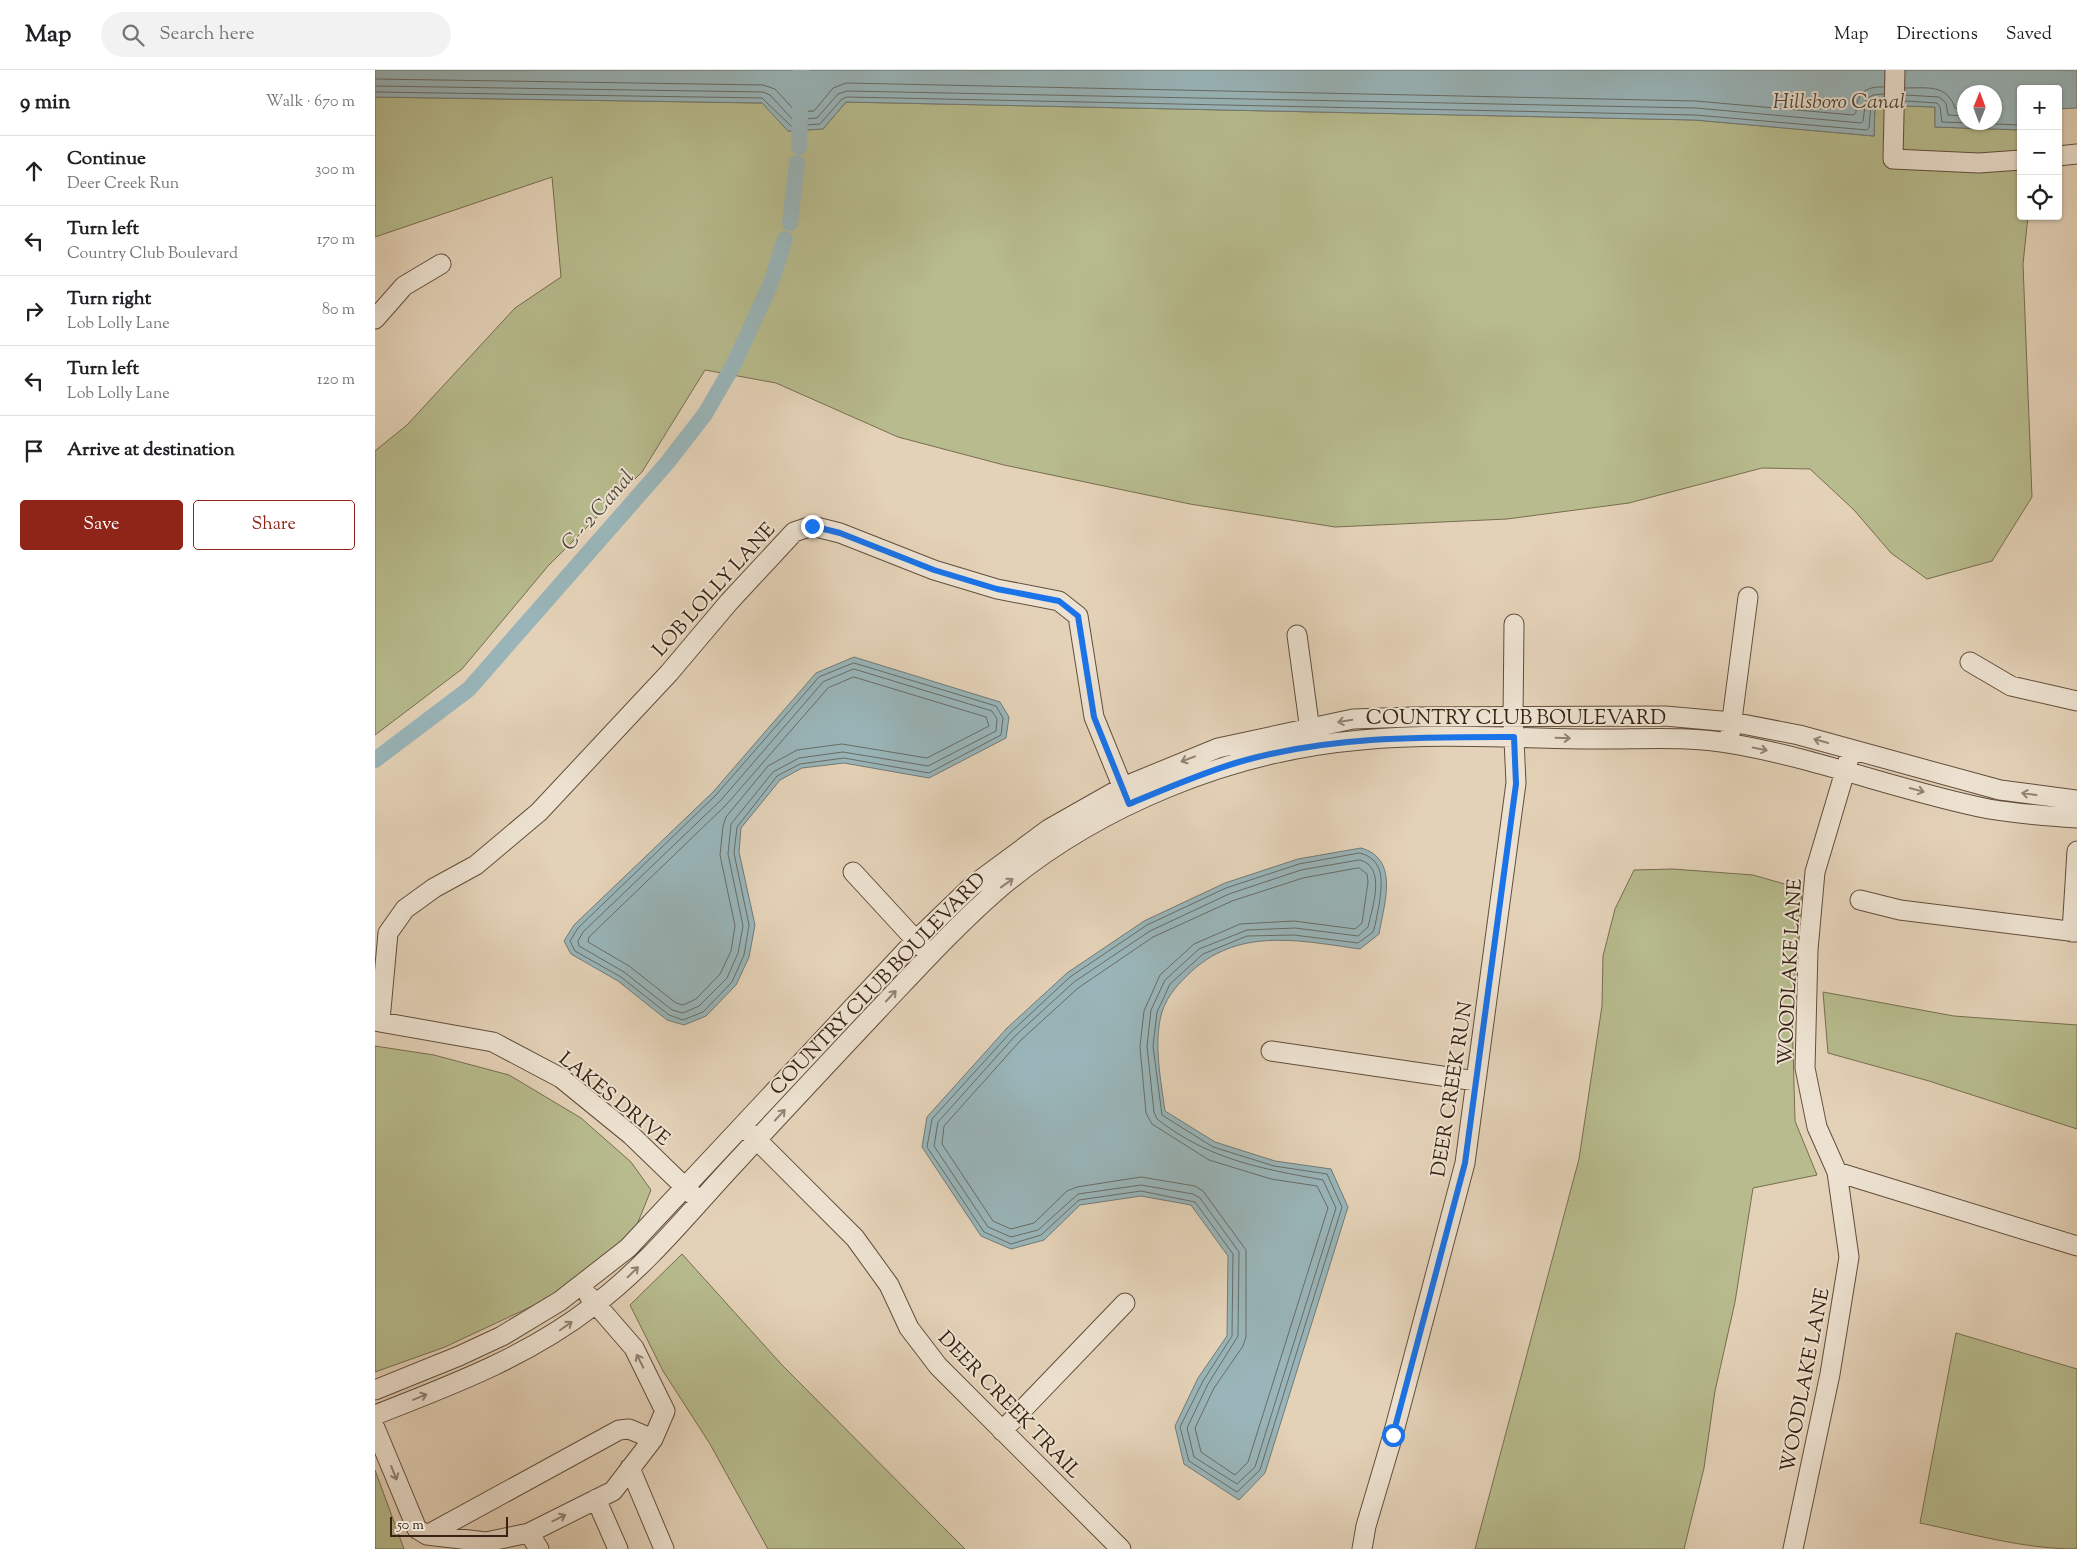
<!DOCTYPE html>
<html lang="en">
<head>
<meta charset="utf-8">
<style>
	body { margin:0; font-family:"Sorts Mill Goudy",serif; background:#f2f2f2; color:#202124 }
	.controls { position:absolute; right:15px; top:15px; display:grid; overflow:hidden; border-radius:5px; box-shadow:0 1px 4px #0004 }
	.controls button { width:45px; height:45px; display:grid; place-items:center; padding:0; border:0; border-bottom:1px solid #e0e0e0; background:#fff; color:#202124; font:25px sans-serif }
	.compass { position:absolute; left:1582px; top:15px; width:45px; height:45px; border-radius:50%; background:#fff; box-shadow:0 1px 4px #0004; rotate:1deg }
	.scale { position:absolute; left:15px; bottom:12px; width:118px; box-sizing:border-box; padding-left:5px; border:2px solid #372213; border-top:0; font-size:14px; line-height:18px; white-space:nowrap; color:#372213; -webkit-text-stroke:4px #ede2d1; paint-order:stroke }
	.stop { position:absolute; width:15px; height:15px; margin:-11px; border:4px solid #1a73e8; border-radius:50%; background:#fff }
	.stop.end { background:#1a73e8; border-color:#fff; box-shadow:0 1px 5px #0008 }
	.list { margin:0; padding:0; list-style:none }
	h2 { display:flex; justify-content:space-between; align-items:center; height:65px; margin:0; padding:0 20px; font-size:21px }
	h2 small { font-size:16px; font-weight:400; color:#757577 }
	.list li { display:grid; grid-template-columns:32px 1fr auto; gap:15px; align-items:center; box-sizing:border-box; height:70px; padding:0 20px; border-top:1px solid #e0e0e0 }
	.list b { display:block; font-size:19px; white-space:nowrap }
	.list p { margin:0; font-size:16px; white-space:nowrap; color:#757577 }
	.list em { font-size:16px; font-style:normal; color:#757577 }
	.actions { display:flex; gap:10px; padding:15px 20px }
	.actions a { flex:1; padding:11px 0; border:1px solid #8f2418; border-radius:5px; text-align:center; font-size:18px; color:#8f2418 }
	.actions .main { background:#8f2418; color:#fff }
	.icon { flex:none; width:28px; height:28px; fill:none; stroke:currentColor; stroke-width:2; stroke-linecap:round; stroke-linejoin:round }
	.map { position:relative; flex:none; width:1702px; height:1479px; overflow:hidden }
	header { display:flex; align-items:center; gap:30px; box-sizing:border-box; height:70px; padding:0 25px; background:#fff; border-bottom:1px solid #e0e0e0 }
	header strong { font-size:24px }
	nav { display:flex; gap:28px; margin-inline-start:auto; font-size:18px }
	.search { width:350px; height:45px; background:#f2f2f2; display:flex; align-items:center; gap:12px; box-sizing:border-box; padding:0 18px; border-radius:28px; color:#757577; font-size:19px }
	main { display:flex }
	aside { flex:1; background:#fff }
	.map>svg:first-child { display:block }
	.green { fill:#b7bb8d; stroke:#776e50 }
	.water { fill:#99b5b9; stroke:#727a77; fill-rule:evenodd }
	.lines { fill:none; stroke-linecap:round; stroke-linejoin:round }
	.shore { stroke:#686c66; stroke-width:1 }
	.canal { stroke:#99b5b9; stroke-width:16 }
	.minor-casing { stroke:#624e3c; stroke-width:21 }
	.minor { stroke:#ede2d1; stroke-width:19 }
	.oneway { stroke:#928272 }
	.route { stroke:#1a73e8; stroke-width:6 }
	.labels { text-anchor:middle; stroke-width:4; stroke-linejoin:round; paint-order:stroke }
	.street-label { font-size:20px; fill:#372213; stroke:#ede2d1 }
	.water-label { font-size:21px; font-style:italic; fill:#50473c; stroke:#ede2d1 }
</style>
</head>
<body>
<header>
<strong>Map</strong>
<div class="search"><svg class="icon" aria-label="search" viewBox="0 0 24 24"><circle cx="10" cy="10" r="6"/><path d="M15 15l6 6"/></svg>Search here</div>
<nav><a>Map</a><a>Directions</a><a>Saved</a></nav>
</header>
<main>
<aside>
<h2>9 min<small>Walk · 670 m</small></h2>
<ul class="list">
<li><svg class="icon" aria-label="ahead" viewBox="0 0 24 24"><path d="M12 20V5M6 11l6-6 6 6"/></svg><div><b>Continue</b><p>Deer Creek Run</p></div><em>300 m</em></li>
<li><svg class="icon" aria-label="left" viewBox="0 0 24 24"><path d="M17 20v-9H6M10 6l-5 5 5 5"/></svg><div><b>Turn left</b><p>Country Club Boulevard</p></div><em>170 m</em></li>
<li><svg class="icon" aria-label="right" viewBox="0 0 24 24"><path d="M7 20v-9h11M14 6l5 5-5 5"/></svg><div><b>Turn right</b><p>Lob Lolly Lane</p></div><em>80 m</em></li>
<li><svg class="icon" aria-label="left" viewBox="0 0 24 24"><path d="M17 20v-9H6M10 6l-5 5 5 5"/></svg><div><b>Turn left</b><p>Lob Lolly Lane</p></div><em>120 m</em></li>
<li><svg class="icon" aria-label="arrive" viewBox="0 0 24 24"><path d="M6 21V4h12l-3 4 3 4H6"/></svg><div><b>Arrive at destination</b></div></li>
</ul>
<div class="actions"><a class="main">Save</a><a>Share</a></div>
</aside>
<div class="map">
<svg width="1702" height="1479" viewBox="0 0 1702 1479">
	<rect width="100%" height="100%" fill="#e4d2b8"/>
	<filter id="stains"><feTurbulence type="fractalNoise" baseFrequency=".004" numOctaves="4"/><feColorMatrix values="0 0 0 0 .2 0 0 0 0 .09 0 0 0 0 .02 0 0 0 .5 -.17"/></filter>
	<radialGradient id="worn" r=".72"><stop offset=".6" stop-color="#630" stop-opacity="0"/><stop offset="1" stop-color="#630" stop-opacity=".3"/></radialGradient>
	<path class="green" d="M0 27 388 33 413 61 448 59 471 32 1320 50 1499 66 1500 35 1560 37V57L1646 60V146H1653L1648 194 1657 427 1617 491 1552 509 1516 483 1479 440 1435 399 1387 398 1254 433 1132 449 960 457 815 434 629 395 523 367 401 313 330 300 267 402 173 496 87 599 0 665V381L32 355 140 238 186 207 177 107 0 167Z
		M1298 799 1378 805 1427 819 1417 941 1420 1051 1442 1105 1378 1118 1360 1232 1340 1321 1329 1398 1309 1479H1100L1204 1089 1227 936 1228 886 1240 839 1259 800Z
		M1448 922 1579 946 1702 955V1059L1554 1011 1453 983Z
		M0 976 59 985 134 1005 206 1048 256 1092 276 1120 259 1162 218 1203 166 1232 70 1277 0 1302Z
		M307 1184 407 1295 590 1479H393L335 1374 288 1301 255 1235Z
		M1581 1263 1702 1299V1479C1649 1479 1597 1464 1545 1453Z
		M0 1400 29 1479H0Z"/>
	<path class="water" d="M0 0H1702V38L1683 39V19H1646V60L1560 57V37L1500 35 1499 66 1320 50 471 32 448 59 413 61 387 33 0 27ZM1590 22H1620V52H1590Z
		M479 587 625 632 634 647 631 668 554 708 469 693 427 698 405 710 366 758 364 782 380 855 374 887 361 915 331 946 309 955 292 950 243 911 196 884 189 871 199 855 338 722 441 603Z
		M986 778C1025 789 1009 834 1004 864L985 879C927 871 866 857 818 900 804 913 793 924 787 942 778 972 786 1011 790 1041L840 1072 900 1091 956 1099 973 1137 890 1403 864 1430 809 1394 800 1356 823 1308 852 1266 853 1186 816 1135 766 1126 705 1135 669 1170 636 1179 606 1166 547 1077 552 1047 632 958 692 903 769 851 850 813 923 789Z"/>
	<g class="lines">
		<path class="shore" d="M0 9 388 15 400 19 421 42 439 41 458 18 471 13 1321 31 1478 45 1481 43C1481 24 1490 16 1509 17
			M0 16 388 22 395 25 418 50 442 48 463 24 472 21 1321 38 1486 53 1488 51 1491 29 1498 25 1509 24
			M1530 18C1552 18 1572 14 1580 38L1590 39
			M0 22 387 28 416 56 445 54 467 29 472 27 1320 45 1492 60 1494 58 1496 33 1499 31H1509
			M1530 25 1564 27 1571 33 1573 45 1590 46
			M1530 31 1562 33 1565 37 1567 52 1646 55
			M479 593 621 636 628 648 626 665 554 703 469 688 425 694 402 706 362 757 359 783 374 855 369 885 357 912 328 942 308 950 294 945 246 907 200 881 195 871 203 858 341 725 444 607Z
			M479 599 617 641 622 649 621 661 553 696 468 682 424 688 398 702 356 754 353 784 368 856 363 883 352 908 324 936 308 943 297 940 249 902 204 876 203 871 208 862 346 730 448 612Z
			M479 607 611 647 614 656 552 688 467 674 422 680 393 696 351 747 348 756 345 785 360 856 356 881 345 904 321 929 308 935 301 933 254 896 213 872 214 867 351 735 453 618Z
			M985 783C1011 790 1007 814 1004 835 1002 844 1001 854 998 862L983 873 919 865 872 866 828 884 795 914 782 942 778 976 787 1045 838 1077 899 1096 952 1104 967 1137 885 1400 862 1422 814 1391 805 1357 828 1311 857 1266 858 1184 820 1132 766 1121 704 1130 666 1165 636 1174 609 1162 552 1077 557 1049 636 962 695 907 772 855 851 818 924 794Z
			M985 790C1012 797 997 838 993 857L983 866 920 858 872 860 824 879 790 910 776 940 772 976 779 1042 782 1049C835 1090 884 1098 948 1110L961 1138 880 1397 862 1414 819 1387 812 1358 833 1314 863 1266 864 1182 825 1128 818 1124 766 1115 703 1124 663 1160 636 1167 613 1157 559 1076 563 1052 640 966 699 912 775 861 854 824 926 800Z
			M984 798 992 804 993 812 987 853 980 859 919 851 865 854 819 874 785 905 769 941 765 977 771 1043 777 1054 834 1090 896 1109 942 1116 953 1138 873 1392 860 1405 826 1382 820 1358 839 1318 868 1276 871 1267V1180L828 1121 820 1116 766 1107 702 1117 692 1121 659 1153 636 1159 618 1151 567 1074 569 1056 645 971 703 918 778 867 857 831 928 808Z"/>
		<path class="canal" d="M424 77 426 0
			M415 153 422 93
			M0 690 94 619 292 393 330 344 359 294 396 213 410 169"/>
		<g class="minor-casing">
			<path id="minor" d="M1520 0 1518 89 1604 93 1646 90
				M1683 86 1702 84
				M0 249 29 216 66 194
				M922 565 936 668
				M1595 592 1636 616 1702 631
				M1355 665 1373 527
				M478 802 548 878
				M1485 830 1525 840 1702 862
				M1697 862 1702 781
				M5 950 13 863 30 839 59 818 101 795 164 742 294 603 354 532 419 462 437 456 465 463 559 500 622 519 684 531 703 546 719 647 752 728
				M0 951 118 972 186 1008 256 1065 318 1125
				M896 981 1101 1011
				M373 1061 480 1168 514 1215 534 1258 563 1296 746 1479
				M1462 1102 1702 1176
				M0 1320 84 1286 127 1266 185 1231 253 1178 540 871 597 816 674 759 748 717 843 678 978 649 1038 647 1290 646 1357 652 1424 665 1625 720 1702 730
				M0 1345C77 1315 152 1287 218 1236 273 1195 316 1140 363 1090 409 1040 456 990 503 940 541 900 579 858 620 822 720 736 856 681 986 670 1061 663 1136 668 1211 669 1260 670 1310 665 1358 674 1445 689 1528 722 1614 739 1644 744 1672 746 1702 748
				M0 1358 42 1459 52 1465 111 1472 154 1463 238 1421 278 1369 290 1341 259 1278 214 1226
				M627 1361 750 1233
				M255 1398 289 1479
				M221 1429 243 1479
				M154 1463 164 1479
				M52 1465 244 1360 254 1359 278 1369
				M987 1479 991 1456 1018 1365 1090 1093 1141 713 1138 648 1139 554
				M1418 1479 1455 1304 1474 1187 1462 1102 1442 1057 1430 998 1433 880 1440 802 1474 688"/>
		</g>
		<use href="#minor" class="minor"/>
	</g>
	<defs><path id="oneway-shaft" d="M-6 0H5M1.5-3L5.5 0L1.5 3" fill="none" stroke-width="1.6" stroke-linecap="round" stroke-linejoin="round" transform="scale(1.25)"/></defs>
	<g class="oneway">
		<use href="#oneway-shaft" transform="translate(970 651) rotate(170)"/>
		<use href="#oneway-shaft" transform="translate(1188 668) rotate(2)"/>
		<use href="#oneway-shaft" transform="translate(1446 671) rotate(-164)"/>
		<use href="#oneway-shaft" transform="translate(1385 679) rotate(12)"/>
		<use href="#oneway-shaft" transform="translate(813 689) rotate(159)"/>
		<use href="#oneway-shaft" transform="translate(1542 720) rotate(15)"/>
		<use href="#oneway-shaft" transform="translate(1654 724) rotate(-172)"/>
		<use href="#oneway-shaft" transform="translate(632 813) rotate(-36)"/>
		<use href="#oneway-shaft" transform="translate(516 926) rotate(-47)"/>
		<use href="#oneway-shaft" transform="translate(405 1045) rotate(-47)"/>
		<use href="#oneway-shaft" transform="translate(258 1202) rotate(-44)"/>
		<use href="#oneway-shaft" transform="translate(191 1256) rotate(-35)"/>
		<use href="#oneway-shaft" transform="translate(265 1291) rotate(-117)"/>
		<use href="#oneway-shaft" transform="translate(45 1327) rotate(-22)"/>
		<use href="#oneway-shaft" transform="translate(19 1403) rotate(68)"/>
		<use href="#oneway-shaft" transform="translate(184 1448) rotate(-26)"/>
	</g>
	<g class="lines">
		<path class="route" d="M437 456 465 463 559 500 622 519 684 531 703 546 719 647 754 734C790 719 826 703 864 692 954 666 1047 667 1139 667L1141 714 1090 1093 1018 1365"/>
	</g>
	<g class="labels">
		<g class="street-label">
			<text transform="translate(338 519) rotate(-48)" y="7">LOB LOLLY LANE</text>
			<text x="1141" y="654">COUNTRY CLUB BOULEVARD</text>
			<text transform="translate(1414 902) rotate(-87)" y="7">WOODLAKE LANE</text>
			<text transform="translate(502 913) rotate(-46)" y="7">COUNTRY CLUB BOULEVARD</text>
			<text transform="translate(1076 1019) rotate(-81)" y="7">DEER CREEK RUN</text>
			<text transform="translate(240 1028) rotate(39)" y="7">LAKES DRIVE</text>
			<text transform="translate(1429 1310) rotate(-79)" y="7">WOODLAKE LANE</text>
			<text transform="translate(635 1334) rotate(46)" y="7">DEER CREEK TRAIL</text>
		</g>
		<g class="water-label">
			<text x="1464" y="38">Hillsboro Canal</text>
			<text transform="translate(222 440) rotate(-49)" y="7">C - 2 Canal</text>
		</g>
	</g>
	<rect width="100%" height="100%" filter="url(#stains)"/>
	<rect width="100%" height="100%" fill="url(#worn)"/>
</svg>
<div class="controls">
<button>+</button>
<button>−</button>
<button><svg class="icon" aria-label="locate" viewBox="0 0 24 24"><circle cx="12" cy="12" r="6"/><path d="M12 2v4M12 18v4M2 12h4M18 12h4"/></svg></button>
</div>
<svg class="compass" viewBox="-18 -18 36 36"><path d="M0-13l5 13h-10z" fill="#e53935"/><path d="M0 13l5-13h-10z" fill="#757577"/></svg>
<div class="scale">50 m</div>
<div class="stop" style="left:1018px;top:1365px"></div>
<div class="stop end" style="left:437px;top:456px"></div>
</div>
</main>
</body>
</html>
